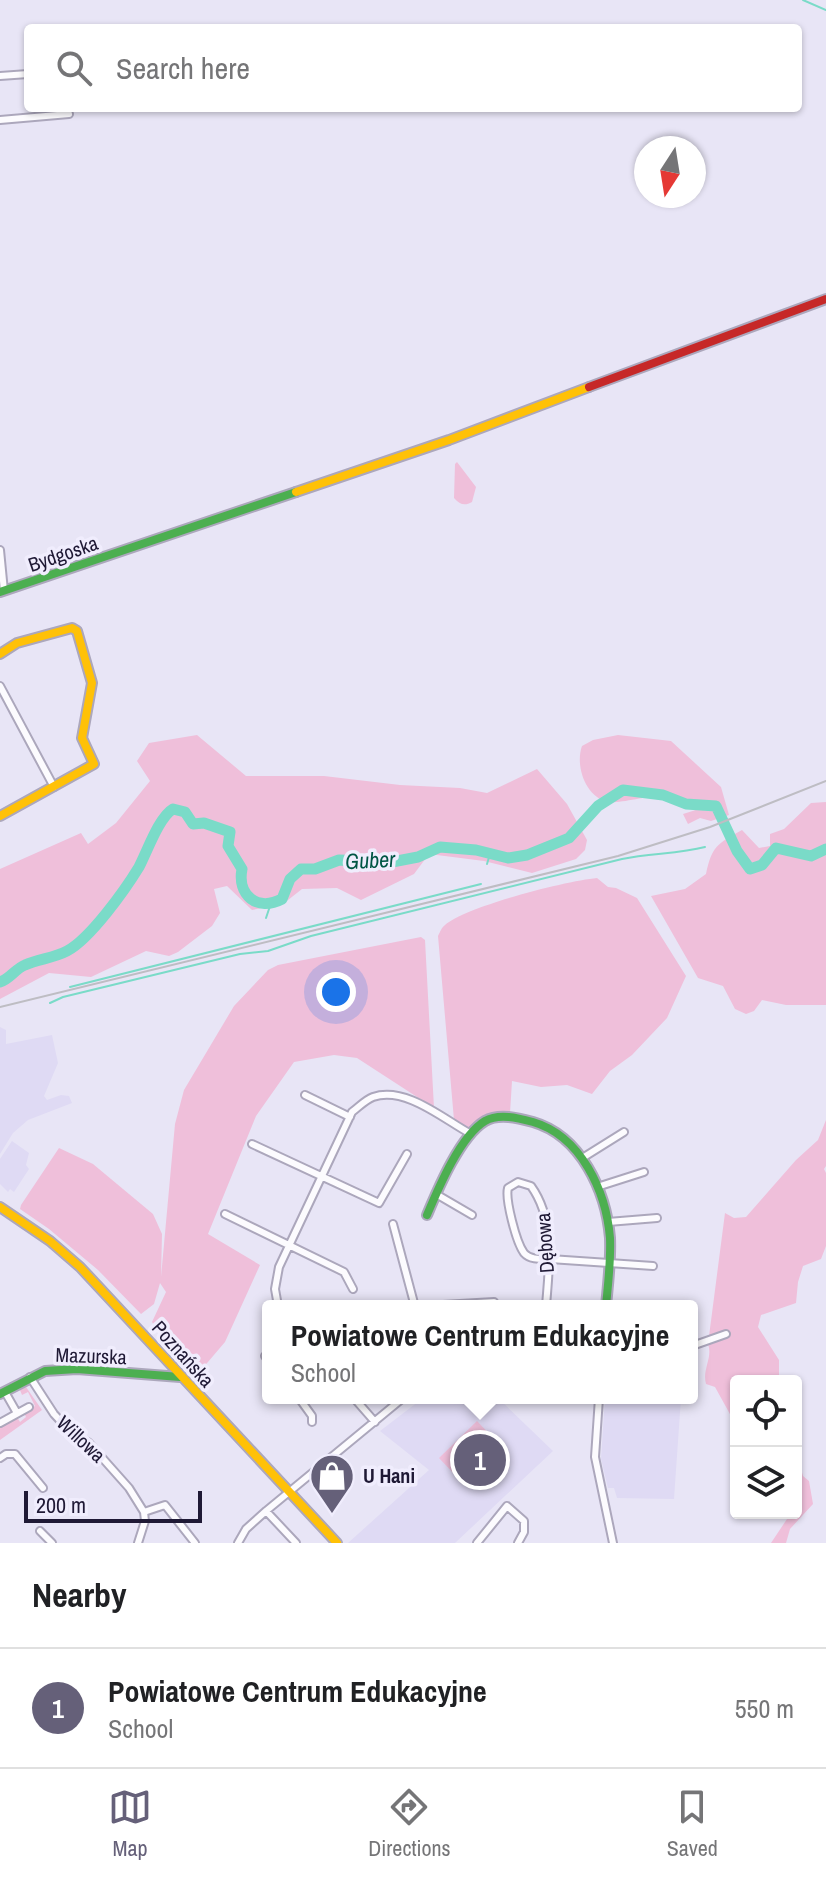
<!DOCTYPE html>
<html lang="en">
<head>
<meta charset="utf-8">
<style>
	body { margin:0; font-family:"Archivo Narrow",sans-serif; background:#f2f2f2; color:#202124 }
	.controls { position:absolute; right:24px; bottom:24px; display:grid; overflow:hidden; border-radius:8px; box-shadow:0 2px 6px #0004 }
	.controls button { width:72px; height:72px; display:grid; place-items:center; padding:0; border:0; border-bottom:2px solid #e0e0e0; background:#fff; color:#202124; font:40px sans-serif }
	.compass { position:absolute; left:634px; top:136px; width:72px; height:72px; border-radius:50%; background:#fff; box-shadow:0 2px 6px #0004; rotate:192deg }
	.scale { position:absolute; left:24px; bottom:20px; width:178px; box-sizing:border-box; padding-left:8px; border:4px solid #1f1935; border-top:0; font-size:22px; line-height:28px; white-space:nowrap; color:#1f1935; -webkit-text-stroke:6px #f0edfd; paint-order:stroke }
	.you { position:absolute; left:336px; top:992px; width:28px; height:28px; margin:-20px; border:6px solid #fff; border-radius:50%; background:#1a73e8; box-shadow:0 0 0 12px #1a73e833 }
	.badge { display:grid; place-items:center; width:52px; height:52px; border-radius:50%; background:#656079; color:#fff; font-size:26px; font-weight:700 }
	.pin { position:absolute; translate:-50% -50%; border:4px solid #fff; box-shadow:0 2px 8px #0006 }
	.popup { position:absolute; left:262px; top:1300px; width:436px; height:104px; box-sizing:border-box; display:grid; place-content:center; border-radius:8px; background:#fff; filter:drop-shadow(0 2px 6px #0005); font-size:26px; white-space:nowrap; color:#757577 }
	.popup b { font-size:30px; color:#202124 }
	.popup::after { content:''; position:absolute; left:50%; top:100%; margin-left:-16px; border:16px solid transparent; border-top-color:#fff }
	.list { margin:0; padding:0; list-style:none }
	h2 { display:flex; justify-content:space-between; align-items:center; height:104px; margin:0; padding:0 32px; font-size:34px }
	h2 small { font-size:26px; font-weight:400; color:#757577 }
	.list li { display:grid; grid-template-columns:52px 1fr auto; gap:24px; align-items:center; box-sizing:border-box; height:120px; padding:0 32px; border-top:2px solid #e0e0e0 }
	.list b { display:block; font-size:30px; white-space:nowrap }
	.list p { margin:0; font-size:26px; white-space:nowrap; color:#757577 }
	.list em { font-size:26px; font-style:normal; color:#757577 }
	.icon { flex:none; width:44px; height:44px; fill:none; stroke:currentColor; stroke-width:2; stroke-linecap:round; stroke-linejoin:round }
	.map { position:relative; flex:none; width:826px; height:1543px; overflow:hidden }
	.search { position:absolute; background:#fff; box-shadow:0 2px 6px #0004; left:24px; right:24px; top:24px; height:88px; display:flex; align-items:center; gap:20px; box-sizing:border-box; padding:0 28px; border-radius:8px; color:#757577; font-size:30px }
	.sheet { height:224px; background:#fff }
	nav { display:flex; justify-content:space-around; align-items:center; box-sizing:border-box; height:112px; border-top:2px solid #e0e0e0; background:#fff; font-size:22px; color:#757577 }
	nav a { display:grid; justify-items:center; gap:4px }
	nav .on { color:#656079 }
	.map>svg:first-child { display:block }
	.built { fill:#dfdaf4 }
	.green { fill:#efbfda }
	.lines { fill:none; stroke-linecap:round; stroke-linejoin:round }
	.stream { stroke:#7adbc8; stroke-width:2 }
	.river { stroke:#7adbc8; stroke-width:11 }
	.street-casing { stroke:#aca7bc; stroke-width:10 }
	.fast-casing { stroke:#aca7bc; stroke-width:12 }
	.slow-casing { stroke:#aca7bc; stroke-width:12 }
	.jam-casing { stroke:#aca7bc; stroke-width:12 }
	.street { stroke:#fcfbfe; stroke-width:6 }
	.fast { stroke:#4caf50; stroke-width:8 }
	.slow { stroke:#ffc107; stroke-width:8 }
	.jam { stroke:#c62828; stroke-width:8 }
	.rail { stroke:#bebdc3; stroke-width:2 }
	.labels { text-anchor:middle; stroke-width:7; stroke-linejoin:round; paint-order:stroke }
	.street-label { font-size:20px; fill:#1f1935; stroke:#f0edfd }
	.poi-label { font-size:20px; font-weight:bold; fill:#1f1935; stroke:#f0edfd; text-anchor:start }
	.water-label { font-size:22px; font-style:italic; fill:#054; stroke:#f0edfd }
</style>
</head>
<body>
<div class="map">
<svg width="826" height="1543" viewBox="0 0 826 1543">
	<rect width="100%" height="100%" fill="#e8e5f6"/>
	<path class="built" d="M0 1027 6 1030V1044L52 1035 58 1063 44 1096 47 1100 61 1095 69 1096 72 1103 28 1120 13 1133 0 1154Z
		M12 1141 29 1153 26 1165 29 1169 14 1192 10 1189 8 1192 0 1184V1159Z
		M423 1398H498L553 1451 455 1543H348L429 1470 380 1431Z
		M605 1398H681L674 1499 617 1498 614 1488H608L601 1459Z"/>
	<path class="green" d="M457 462 476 487 472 502C465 506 460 505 454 498L455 464Z
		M197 735 246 776H324L400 785 460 788 487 793 537 769 567 804 587 840 585 850 576 859 532 873 484 861 429 854 414 874 361 900 337 888 302 889 283 904 252 910 227 886 214 889 220 913 212 926 178 952 169 956 146 951 91 977 49 973 0 999V869L81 833 88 844 116 823 150 781 137 761 149 743Z
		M618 735 671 741 721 787 729 815 711 821 700 818 688 824 683 814 699 809C689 805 675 797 664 796 649 795 618 804 608 802 585 797 575 765 582 746L593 740Z
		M826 802V1005H786L762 1000 754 1011 746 1014 735 1009 723 986 698 978 651 896 685 889 706 874C712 846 717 844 742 830L759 848 770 846V834L784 829 811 803Z
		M597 878 608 887 616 888 637 898 686 976 667 1018 632 1055 610 1071 592 1094 567 1085 541 1087 512 1081 510 1113 484 1119 470 1131 454 1120 438 936C440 932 442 927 445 925 467 906 566 881 597 878Z
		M421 937 425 940 434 1108 357 1058 334 1055 294 1062 256 1116 208 1234 260 1265 225 1342 196 1376 177 1360 152 1322 166 1292 160 1283 154 1304 141 1314 98 1270 49 1229 20 1209 21 1205 59 1148 93 1164 153 1214 162 1234 161 1277 175 1124 184 1090 234 1006 268 970 278 965Z
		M826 1120V1166L824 1169 826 1173V1246L821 1259 803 1266 798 1282 796 1303 761 1315 758 1327 779 1360V1381H736V1425L715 1387 706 1384C702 1369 713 1358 708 1344L725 1213 734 1218 746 1217 796 1160 818 1140Z
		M26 1387 42 1410 0 1440V1426L17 1417 20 1422 26 1417 24 1413 35 1406 28 1392 22 1395 20 1390Z
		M477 1421 495 1440 457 1477 439 1458Z
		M497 1440 508 1452 489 1471 477 1459Z
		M796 1451 803 1476 809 1481 813 1504 790 1529 786 1543H771L791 1513H796Z"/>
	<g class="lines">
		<path class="stream" d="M803 0 826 10
			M487 864 490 854
			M266 918 271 903
			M70 987 481 884
			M50 1003 63 997 240 954 268 951 311 936 622 859C650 853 678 854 705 847"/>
		<path class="river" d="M0 982C10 979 15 969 25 965 38 959 54 958 67 951 90 939 125 890 139 867 147 852 159 817 173 809L185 812 193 824 204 823 230 832 228 846 242 869C237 895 257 912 282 899L290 879 301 869H315L339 860 392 862 418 857 440 847 476 850 508 858 527 855 569 838 598 806 623 790 663 795 686 804 716 806 737 851 750 869 762 865 776 848 811 856 826 849"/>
		<g class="street-casing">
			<path id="street" d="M0 76 28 74
				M0 120 69 114
				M0 550 4 591
				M0 686 54 787
				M305 1095 350 1117
				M252 1144 379 1203 407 1154
				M584 1157 624 1132
				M597 1187 644 1172
				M436 1194 472 1215
				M225 1214 344 1272 353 1289
				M608 1222 657 1218
				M393 1224 414 1303 413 1306
				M278 1306 275 1289 279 1267 352 1112C359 1107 365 1100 373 1097 406 1086 443 1119 471 1134
				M426 1306 494 1302
				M546 1306C549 1266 556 1221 531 1186L518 1182 508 1188C505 1199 516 1242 524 1253 530 1260 541 1259 550 1259L653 1266
				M692 1346 726 1334
				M265 1356 268 1360
				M30 1377 54 1414 67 1428 89 1443 129 1488 144 1512 145 1521 138 1543
				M5 1392 17 1413
				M299 1398 312 1416V1422
				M354 1398 375 1422
				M599 1398 595 1457 613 1543
				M0 1423 29 1407
				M0 1458 6 1454H15L43 1488
				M266 1511 296 1543
				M144 1512 165 1505 195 1543
				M40 1531 52 1543
				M238 1543 246 1529 266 1511 403 1398
				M477 1543 507 1506 524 1521V1532L518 1543"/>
		</g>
		<g class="fast-casing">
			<path id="fast" d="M0 592 296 492
				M427 1215C438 1189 460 1136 485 1121 499 1113 518 1118 533 1122 581 1136 606 1191 610 1238 611 1261 608 1284 606 1306
				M0 1394 45 1371 77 1369 180 1377"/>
		</g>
		<g class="slow-casing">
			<path id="slow" d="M296 492 449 440 589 387
				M0 654 17 643 72 628 77 631 92 683 82 738 94 764 0 816
				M0 1207 50 1241 80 1267 337 1543"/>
		</g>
		<g class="jam-casing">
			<path id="jam" d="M589 387 826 299"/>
		</g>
		<use href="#street" class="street"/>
		<use href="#fast" class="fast"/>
		<use href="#slow" class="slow"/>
		<use href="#jam" class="jam"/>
		<path class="rail" d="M0 1007 618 856 710 827 826 781"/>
	</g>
	<defs>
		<g id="shop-pin" transform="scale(2.3)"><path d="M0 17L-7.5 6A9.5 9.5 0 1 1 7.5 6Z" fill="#656079" stroke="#f0edfd"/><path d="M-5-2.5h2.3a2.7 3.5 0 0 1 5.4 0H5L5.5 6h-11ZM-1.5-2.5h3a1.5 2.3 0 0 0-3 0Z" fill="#fff"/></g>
	</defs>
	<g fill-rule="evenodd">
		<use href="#shop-pin" x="332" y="1476"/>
	</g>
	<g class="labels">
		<g class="street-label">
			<text transform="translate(63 554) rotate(-19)" y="7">Bydgoska</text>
			<text transform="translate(545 1243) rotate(-94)" y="7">Dębowa</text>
			<text transform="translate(183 1354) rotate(48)" y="7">Poznańska</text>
			<text transform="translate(91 1356) rotate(2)" y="7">Mazurska</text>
			<text transform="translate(81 1439) rotate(43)" y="7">Willowa</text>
		</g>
		<g class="poi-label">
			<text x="363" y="1483">U Hani</text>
		</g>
		<g class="water-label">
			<text transform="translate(370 860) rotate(-3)" y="8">Guber</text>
		</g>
	</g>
</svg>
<div class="controls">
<button><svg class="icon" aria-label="locate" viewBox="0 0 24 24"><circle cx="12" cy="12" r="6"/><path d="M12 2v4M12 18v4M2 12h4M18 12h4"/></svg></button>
<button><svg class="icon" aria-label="layers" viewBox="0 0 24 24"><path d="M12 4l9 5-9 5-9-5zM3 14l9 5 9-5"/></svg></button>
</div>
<svg class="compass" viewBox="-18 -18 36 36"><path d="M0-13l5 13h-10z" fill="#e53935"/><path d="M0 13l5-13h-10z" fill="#757577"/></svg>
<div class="scale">200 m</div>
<div class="you"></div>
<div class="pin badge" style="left:480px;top:1460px">1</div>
<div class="popup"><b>Powiatowe Centrum Edukacyjne</b>School</div>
<div class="search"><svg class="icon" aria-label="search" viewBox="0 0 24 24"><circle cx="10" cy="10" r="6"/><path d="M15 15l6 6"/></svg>Search here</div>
</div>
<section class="sheet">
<h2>Nearby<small></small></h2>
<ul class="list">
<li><span class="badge">1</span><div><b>Powiatowe Centrum Edukacyjne</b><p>School</p></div><em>550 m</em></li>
</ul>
</section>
<nav>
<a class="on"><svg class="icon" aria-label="map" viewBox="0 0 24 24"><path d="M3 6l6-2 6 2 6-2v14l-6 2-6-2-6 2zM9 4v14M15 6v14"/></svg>Map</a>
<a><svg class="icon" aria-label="directions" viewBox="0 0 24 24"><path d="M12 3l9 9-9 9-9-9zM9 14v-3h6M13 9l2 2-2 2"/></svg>Directions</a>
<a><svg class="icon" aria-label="saved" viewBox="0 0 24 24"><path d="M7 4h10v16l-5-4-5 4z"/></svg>Saved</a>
</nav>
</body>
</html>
